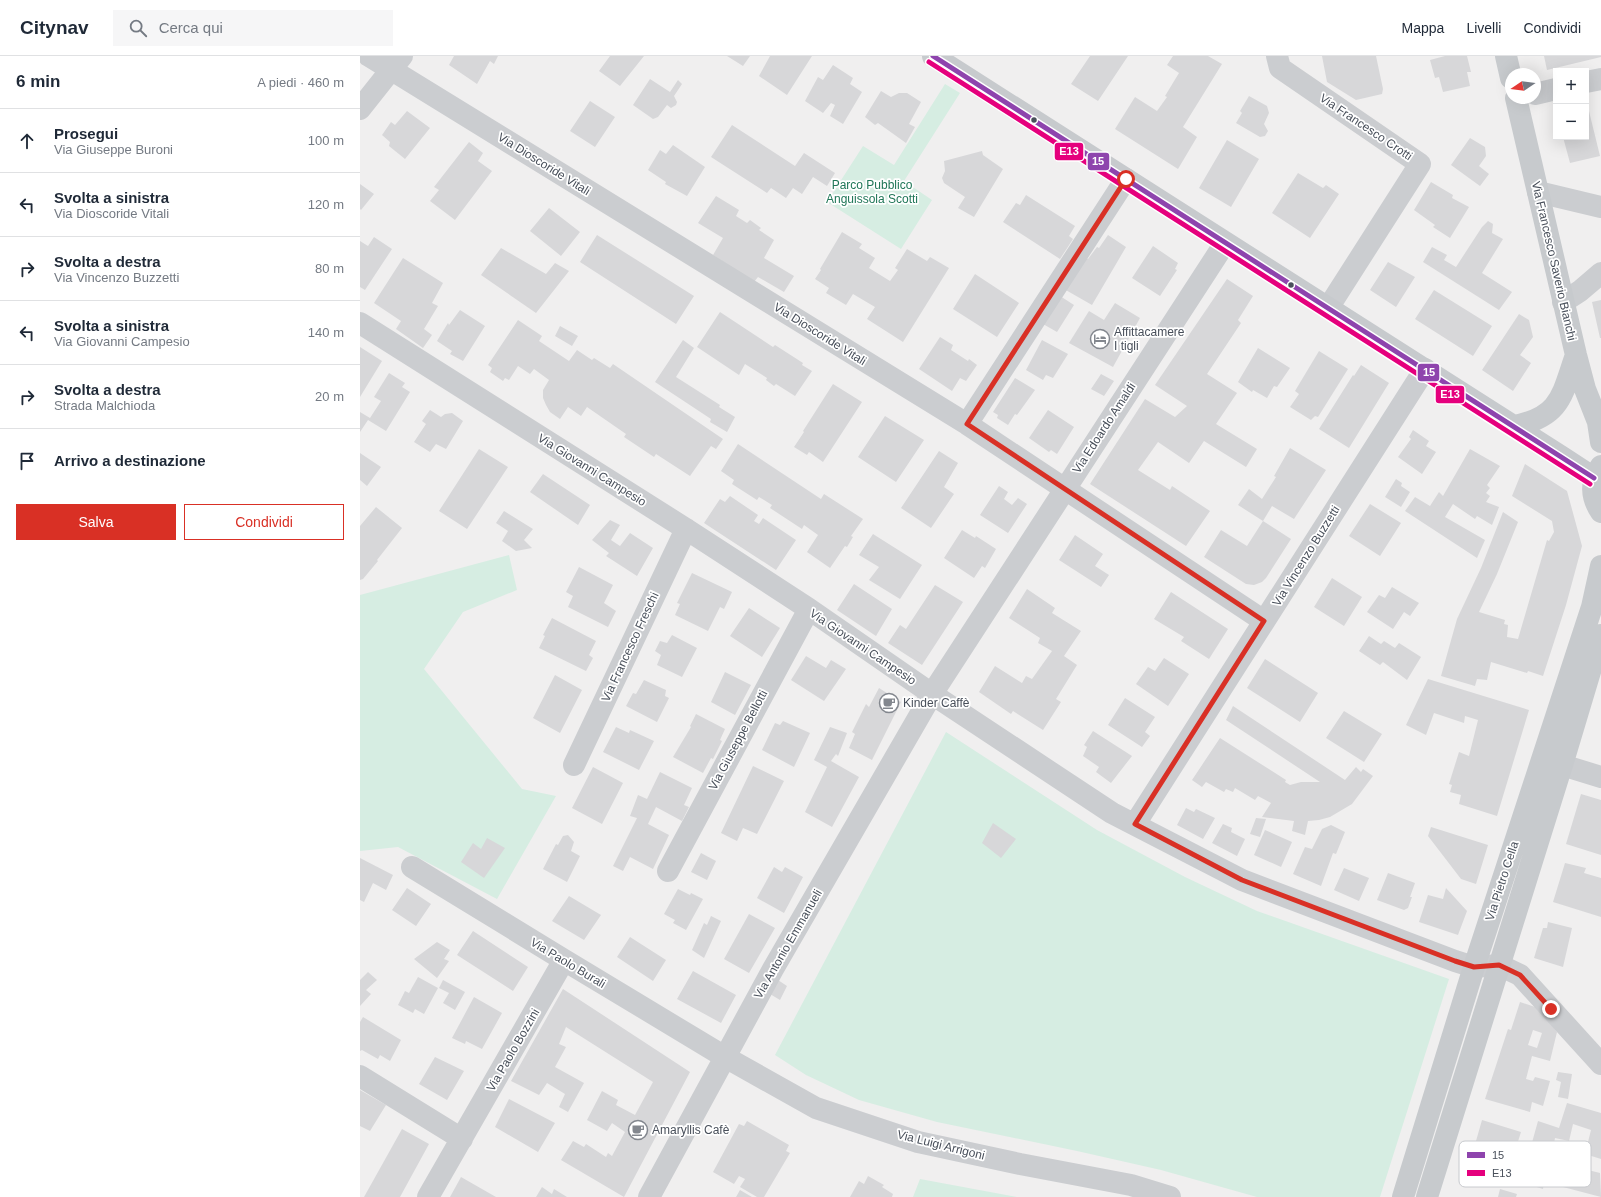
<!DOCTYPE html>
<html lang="it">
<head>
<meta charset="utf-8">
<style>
	body { margin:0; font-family:Helvetica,sans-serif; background:#f6f6f7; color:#1f2937 }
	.controls { position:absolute; right:12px; top:12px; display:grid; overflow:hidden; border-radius:0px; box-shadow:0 4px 16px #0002 }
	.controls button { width:36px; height:36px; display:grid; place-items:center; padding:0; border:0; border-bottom:1px solid #e0e1e3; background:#fff; color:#1f2937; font:20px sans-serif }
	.compass { position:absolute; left:1145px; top:12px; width:36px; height:36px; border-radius:50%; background:#fff; box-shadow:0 4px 16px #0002; rotate:257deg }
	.stop { position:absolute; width:12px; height:12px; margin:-9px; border:3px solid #d93025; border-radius:50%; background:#fff }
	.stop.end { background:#d93025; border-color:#fff; box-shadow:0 1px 4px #0008 }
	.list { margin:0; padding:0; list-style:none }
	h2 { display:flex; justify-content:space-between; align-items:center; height:52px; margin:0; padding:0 16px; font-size:17px }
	h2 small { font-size:13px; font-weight:400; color:#747a83 }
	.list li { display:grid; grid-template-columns:26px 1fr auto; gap:12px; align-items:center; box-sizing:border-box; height:64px; padding:0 16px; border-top:1px solid #e0e1e3 }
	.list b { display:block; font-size:15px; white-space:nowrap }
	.list p { margin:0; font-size:13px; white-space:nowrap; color:#747a83 }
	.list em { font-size:13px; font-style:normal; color:#747a83 }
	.actions { display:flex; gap:8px; padding:12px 16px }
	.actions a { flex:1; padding:9px 0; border:1px solid #d93025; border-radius:0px; text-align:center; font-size:14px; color:#d93025 }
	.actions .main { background:#d93025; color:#fff }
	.icon { flex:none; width:22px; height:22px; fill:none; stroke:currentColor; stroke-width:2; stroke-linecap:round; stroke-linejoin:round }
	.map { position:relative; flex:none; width:1241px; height:1141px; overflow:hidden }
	header { display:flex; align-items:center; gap:24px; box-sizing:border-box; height:56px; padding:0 20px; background:#fff; border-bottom:1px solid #e0e1e3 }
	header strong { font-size:19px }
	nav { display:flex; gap:22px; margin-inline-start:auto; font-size:14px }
	.search { width:280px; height:36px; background:#f6f6f7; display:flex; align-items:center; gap:10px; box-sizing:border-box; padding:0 14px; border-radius:0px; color:#747a83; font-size:15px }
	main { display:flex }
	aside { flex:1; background:#fff }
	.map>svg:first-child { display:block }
	.green { fill:#d6ede2 }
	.building { fill:#d7d7d9; fill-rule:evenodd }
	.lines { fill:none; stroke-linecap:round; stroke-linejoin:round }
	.minor { stroke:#cbcdd0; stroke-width:22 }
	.major { stroke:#c7cacd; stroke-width:22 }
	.bus-1-casing { stroke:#fff; stroke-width:8 }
	.bus-2-casing { stroke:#fff; stroke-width:8 }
	.bus-1 { stroke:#8e44ad; stroke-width:5 }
	.bus-2 { stroke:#e5007d; stroke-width:5 }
	.route { stroke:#d93025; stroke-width:5 }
	.bus-dot { fill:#484f5a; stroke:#fff; stroke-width:1.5 }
	.labels { text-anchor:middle; stroke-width:3.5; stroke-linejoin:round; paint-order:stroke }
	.street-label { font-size:12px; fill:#484f5a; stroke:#fff }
	.park-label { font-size:12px; fill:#1f7657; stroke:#fff }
	.poi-label { font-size:12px; fill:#484f5a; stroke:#fff; text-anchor:start }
	.key { fill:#fff; stroke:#c8cace; stroke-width:1 }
	.key-label { font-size:11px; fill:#484f5a }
	.line-badge { stroke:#fff; stroke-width:1.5 }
	.badge-label { font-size:11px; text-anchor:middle; font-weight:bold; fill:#fff }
</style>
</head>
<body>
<header>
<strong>Citynav</strong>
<div class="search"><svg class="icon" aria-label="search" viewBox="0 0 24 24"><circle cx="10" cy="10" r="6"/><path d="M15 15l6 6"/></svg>Cerca qui</div>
<nav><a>Mappa</a><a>Livelli</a><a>Condividi</a></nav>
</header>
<main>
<aside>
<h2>6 min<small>A piedi · 460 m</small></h2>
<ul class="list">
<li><svg class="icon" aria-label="ahead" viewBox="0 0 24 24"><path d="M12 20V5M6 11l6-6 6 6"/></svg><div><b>Prosegui</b><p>Via Giuseppe Buroni</p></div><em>100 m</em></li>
<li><svg class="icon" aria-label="left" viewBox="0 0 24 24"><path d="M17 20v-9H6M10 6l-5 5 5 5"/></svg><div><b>Svolta a sinistra</b><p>Via Dioscoride Vitali</p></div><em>120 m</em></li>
<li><svg class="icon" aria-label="right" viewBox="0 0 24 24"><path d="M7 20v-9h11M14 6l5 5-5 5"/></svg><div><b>Svolta a destra</b><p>Via Vincenzo Buzzetti</p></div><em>80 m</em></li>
<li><svg class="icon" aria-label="left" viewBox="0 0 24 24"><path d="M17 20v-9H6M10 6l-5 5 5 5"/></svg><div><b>Svolta a sinistra</b><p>Via Giovanni Campesio</p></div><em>140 m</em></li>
<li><svg class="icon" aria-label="right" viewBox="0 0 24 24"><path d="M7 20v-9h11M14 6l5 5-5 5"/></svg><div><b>Svolta a destra</b><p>Strada Malchioda</p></div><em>20 m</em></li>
<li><svg class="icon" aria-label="arrive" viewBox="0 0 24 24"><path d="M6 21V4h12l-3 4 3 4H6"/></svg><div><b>Arrivo a destinazione</b></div></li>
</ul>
<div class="actions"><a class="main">Salva</a><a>Condividi</a></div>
</aside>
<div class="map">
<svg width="1241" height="1141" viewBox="0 0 1241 1141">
	<rect width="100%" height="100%" fill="#f0efef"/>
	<path class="green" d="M585 28 600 37 544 125 572 144 541 193 467 146 503 90 534 109Z
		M149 499 157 534 103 556 64 613 162 733 196 740 137 843 38 791 0 795V539Z
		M586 676 737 774 825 821 897 855 1089 923 1020 1141H897L801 1114 717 1095 577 1066 499 1044 446 1019 415 999Z
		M560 1123 657 1141H553Z"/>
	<path class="building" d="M94 0H138L134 8 130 5 117 28 89 9Z
		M250 0H284L260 30 239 15Z
		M367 0H390L383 10Z
		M410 0H452L427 39 399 20Z
		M730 0H768L738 45 711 28Z
		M813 0H848L862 8 823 71 837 81 818 113 755 73 775 41 797 55 807 41 805 40 819 17 807 9Z
		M962 0H1016L1023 33 1022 38 996 44 967 26Z
		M1085 0H1107L1111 16H1107L1110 30 1083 36 1079 21 1075 22 1070 4Z
		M1184 0H1241V1L1187 14Z
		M473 9 493 22 490 28 502 36 483 68 470 60 475 49 471 47 463 57 445 45 458 21 463 24Z
		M290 23 310 36 318 24 322 28 314 40 317 46 316 49 311 52 307 49 298 61 293 63 273 49Z
		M521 35 531 41 539 37H547L561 46 549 68 555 71 546 87 518 67 515 69 505 61Z
		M889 40 907 50 909 57 904 68 908 75 905 80 900 81 876 67 882 57 880 55Z
		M230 45 255 61 235 91 210 75Z
		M1226 51H1228L1240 100 1210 107 1203 81H1226Z
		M47 55 70 72 45 103 29 90 30 86 22 79 31 66 35 69Z
		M372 69 435 110 444 97 475 117 467 130 453 121 442 138 433 132 426 142 411 132 407 137 351 101Z
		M1110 82 1125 91 1126 100 1119 110 1129 118 1120 130 1091 109Z
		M867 84 899 103 871 151 839 132Z
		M109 86 123 97 118 105 132 115 95 164 70 145 79 134 74 131Z
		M313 89 345 111 327 140 305 128 306 126 288 114 300 94 306 98Z
		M622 95 623 99 643 113 614 161 598 152 605 141 584 127 582 122 585 115 584 105Z
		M938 117 963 132 966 129 979 138 950 182 912 157Z
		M1071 126 1093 139 1092 142 1109 151 1090 182 1073 171 1075 169 1054 154Z
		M0 128 14 138 1 154 0 153Z
		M666 139 715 170 709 180 713 183 700 203 643 166 656 147 660 149Z
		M356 140 379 154 376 160 387 167 390 164 401 172 399 174 414 184 404 202 434 220 424 236 398 221 394 226 353 199 363 182 338 167Z
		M189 152 220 176 201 200 170 175Z
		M1128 165 1133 168 1132 177 1143 183 1122 217 1152 236 1139 254 1063 206 1072 191 1087 199 1084 204 1096 211 1122 171Z
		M482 176 502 188 499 192 515 202 509 212 530 225 538 214 535 212 547 193 567 205 570 201 589 212 543 286 507 263 515 251 493 238 486 249 466 237 469 232 455 223 461 214 460 213Z
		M237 179 334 240 316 268 220 206Z
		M748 179 766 191 732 249 704 233 723 200 728 203 737 191 739 192Z
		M14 181 32 193 5 234 0 231V185L8 190Z
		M793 190 818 207 815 213 817 214 800 240 772 222Z
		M141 192 186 218 195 207 209 215 176 257 121 219Z
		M43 202 83 227 72 247 78 250 64 273 72 279 63 292 36 273 41 265 14 247Z
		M1028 206 1055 221 1036 251 1010 234Z
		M615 218 659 247 637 281 593 253Z
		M867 223 893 240 878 264 881 267 847 318 877 337 856 368 897 393 886 411 844 385 829 407 798 386 778 414 810 434 812 430 850 455 826 490 730 428 785 343 815 361 827 350 795 329Z
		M1074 234 1132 270 1113 300 1055 263Z
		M700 240 714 249 697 276 683 268Z
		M1241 244V282H1240L1232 246Z
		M755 247 780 262 753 311 709 287 729 255 744 264Z
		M100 254 125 270 103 305 90 298 92 295 77 285 88 267 89 269Z
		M360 256 413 291 415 289 443 307 442 309 452 315 435 340 416 328 414 330 406 324 407 322 385 308 379 319 337 291Z
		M1159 258 1169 264 1173 281 1160 299 1171 307 1153 335 1122 314Z
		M158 264 182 280 179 285 209 305 217 294 232 304 234 302 250 312 253 308 363 383 356 393 351 390 330 420 296 398 294 401 264 381 266 378 227 351 221 360 208 351 200 363 190 356 186 349 183 342V334L189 324 174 313 170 318 158 310 149 324 145 322 143 325 130 316 132 312 128 309Z
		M200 270 218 280 212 290 195 280Z
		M580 281 593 289 591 294 608 305 609 303 617 309 606 325 600 322 592 335 559 313Z
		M323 284 334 292 316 321 360 349 359 351 375 361 367 376 350 366 351 363 295 326Z
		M682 284 708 298 693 322 686 319 683 324 666 314Z
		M0 291 22 305 0 341Z
		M898 292 930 312 917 331 914 330 907 342 893 334 892 336 878 326Z
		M959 295 988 313 958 361 955 360 951 364 930 351 939 338 935 335Z
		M1001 309 1029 327 989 392 959 373 993 319 994 320Z
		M29 317 45 327 42 331 50 336 26 375 8 364 0 376V356L10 362 21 345 14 341Z
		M741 318 754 325 744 340 731 333Z
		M655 322 675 334 657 359 655 358 648 369 637 362 638 359 633 356Z
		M473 328 502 346 463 406 449 396 447 399 434 391 444 376 443 375Z
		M70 354 81 361 85 358 92 357 103 365 86 393 76 388 70 396 54 386 66 368 62 365Z
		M688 354 714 371 697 398 691 394 689 396 669 382Z
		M525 360 564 384 536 426 498 401Z
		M1053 374 1069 385 1066 390 1076 396 1062 418 1038 401 1051 383 1049 381Z
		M378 388 461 443 464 438 503 463 491 480 493 481 487 491 485 490 470 512 447 496 458 479 444 469 442 473 410 452 412 449 399 441 397 444 372 428 374 424 361 415Z
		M930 392 966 414 934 463 912 450 903 465 878 449 889 433 902 443 916 421 914 420Z
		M119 393 148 411 107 473 79 455Z
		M1110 393 1140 410 1127 429 1130 432 1126 437 1130 440 1126 446 1139 451 1132 469 1117 460 1115 463 1093 448 1085 461 1125 484 1117 502 1045 455 1055 441 1070 450 1079 436 1083 440Z
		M579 395 598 407 584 431 594 438 571 472 541 452Z
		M0 397 21 411 7 430 0 424Z
		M1165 408 1207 435 1222 490 1206 549 1183 620 1168 615 1167 617 1131 606 1127 624 1117 623 1115 630 1081 620 1097 563 1121 512 1143 456 1158 466 1137 518 1119 556 1145 564 1144 568 1148 569 1147 581 1158 583 1187 484 1189 485 1194 476 1192 465 1152 440Z
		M183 418 230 449 218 469 170 436Z
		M1036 423 1042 427 1041 430 1050 436 1041 451 1025 441Z
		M639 430 648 436 644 443 652 449 658 442 667 448 648 477 620 459Z
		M370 440 398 459 394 465 399 468 403 462 436 484 416 514 344 467 360 443 365 446Z
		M1010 448 1041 467 1020 500 989 480Z
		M16 451 42 472 17 504 18 505 3 523 0 524V470Z
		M144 455 173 473 164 484 172 492 156 495 142 485 148 475 136 467Z
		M250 464 260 469 251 484 260 490 270 477 293 492 277 520 246 500 249 497 232 484Z
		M903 465 931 483 906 522 902 526 894 529 886 528 844 501 861 474 887 490Z
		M602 474 615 482 616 480 636 493 625 512 622 510 614 522 584 502Z
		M513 478 562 509 540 543 509 524 519 511 499 499Z
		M715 479 743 498 735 510 749 519 741 531 699 504Z
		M219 511 253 529 244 547 256 555 248 571 208 551 213 540 206 536Z
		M332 517 372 536 364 553 360 551 348 575 315 559 320 548 317 547Z
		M972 522 1002 541 984 570 954 551Z
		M494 528 532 553 516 580 477 554Z
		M575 529 603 546 562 609 528 587 540 569 546 573Z
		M1032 531 1059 547 1050 560 1044 556 1033 573 1007 556 1019 539 1025 542Z
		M667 533 695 552 692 557 721 575 704 600 717 609 696 643 701 646 683 674 653 655 651 658 619 636 635 610 662 627 666 620 672 623 692 595 678 587 680 582 649 562Z
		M811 536 868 573 849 603 821 585 824 581 794 563Z
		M389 552 420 572 402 601 370 580Z
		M192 562 236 585 229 599 233 602 226 615 179 592 185 580 183 579Z
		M312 579 337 592 322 621 297 609 301 599 295 595 300 585 307 587Z
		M1009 580 1021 588 1024 585 1035 592 1039 587 1061 601 1047 624 1023 606 1020 609 999 595Z
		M446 600 466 612 471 604 486 613 464 645 431 624Z
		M804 602 829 618 808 650 776 628 788 611 795 615Z
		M905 603 958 637 940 666 887 632Z
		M365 616 391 629 375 659 351 646Z
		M195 619 222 634 200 677 173 662Z
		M1068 623 1169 654 1137 760 1099 748 1101 739 1090 736 1092 729 1089 728 1099 696 1109 700 1118 664 1105 660 1104 667 1074 657 1066 679 1046 669Z
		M284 624 306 634 305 640 309 642 297 666 266 650 273 637 276 638Z
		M519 632 541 646 512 704 489 692 495 678 492 676 506 648 509 651Z
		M765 642 795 661 785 676 790 680 782 691 748 669Z
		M873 650 985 724 996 711 1001 716 1003 713 1013 720 992 748 970 761 959 764 948 765 945 779 932 775 934 765 902 761 911 747 898 740 895 744 875 732 873 736 866 733 864 736 846 726 842 731 832 724 860 682 926 724 925 726 930 729 941 726H960L866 664Z
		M984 655 1022 678 1004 706 966 682Z
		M336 658 365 673 360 684 362 685 353 703 351 702 343 717 313 701 331 671 330 670Z
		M423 665 450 677 434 711 402 694 415 667 420 669Z
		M256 671 269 677 270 674 294 685 279 714 243 696Z
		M470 671 487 677 478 700 476 698 471 705 499 721 472 771 445 756 467 711 454 704Z
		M733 675 772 700 751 727 736 716 739 711 723 700 727 691 724 689Z
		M393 710 424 725 397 778 383 772 377 785 361 777Z
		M233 711 263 727 242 768 212 752Z
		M300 716 332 732 324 749 329 751 322 765 296 751 288 768 309 779 293 813 270 801 263 815 253 810 277 762 270 760 278 739 287 743Z
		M1221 738 1241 744V799L1206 788Z
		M826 752 834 756 836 753 855 762 843 783 817 769Z
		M896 762 906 763 900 781 890 778Z
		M633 767 656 783 641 802 622 787Z
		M863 768 872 772 871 776 885 783 877 800 852 787Z
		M971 769 985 776 976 798 973 797 961 830 933 818 945 791 952 793 962 773Z
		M1071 771 1128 789 1116 828 1101 823 1068 780Z
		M905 774 932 786 921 811 894 799Z
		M208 779 214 786 211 795 220 800 207 826 183 813 196 788 198 789 203 780Z
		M127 782 145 792 124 822 101 806 113 787 121 793Z
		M341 797 356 805 347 824 331 816Z
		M0 802 33 819 26 834 13 827 4 846 0 844Z
		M1205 807 1226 812 1224 817 1241 822V861L1193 846Z
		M414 811 422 816 425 811 443 821 424 857 397 842Z
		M984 812 1009 822 999 845 974 834Z
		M1028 817 1055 827 1050 841H1052L1048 852 1044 854 1017 844Z
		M47 832 71 848 56 870 32 854Z
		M1086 832 1107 855 1098 879 1059 866 1068 839 1083 843Z
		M318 833 330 839 331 837 343 843 326 874 313 867 315 864 304 858Z
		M209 840 241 859 224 884 192 865Z
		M389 858 415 872 389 917 364 903Z
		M351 860 361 865 344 902 332 894 344 867 347 869Z
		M1188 866 1212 872 1203 911 1174 902 1183 872H1187Z
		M113 875 168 911 153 935 97 899Z
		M270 881 306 904 293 925 257 901Z
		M77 886 90 894 84 903 89 905 77 922 54 903Z
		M333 915 376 939 361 967 317 943Z
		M8 916 17 924 6 934 11 938 0 950V924Z
		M58 921 78 932 64 958 55 953 53 957 38 949 45 935 49 937Z
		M83 924 105 936 95 954 83 947 89 937 79 932Z
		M418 924 427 930 420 944 410 938Z
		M203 933 330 1016 264 1141 201 1104 213 1085 224 1091 226 1088 246 1101 248 1097 252 1100 265 1076 252 1067 247 1075 227 1064 242 1035 258 1044 256 1049 275 1059 293 1026 206 971 199 988 206 991 195 1011 224 1027 208 1056 199 1051 205 1038 187 1027 179 1039 151 1025Z
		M114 941 142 957 122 993 106 985 105 988 92 982Z
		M1160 946 1178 952 1197 976 1190 1005 1172 1000 1166 1023 1173 1025 1175 1021 1190 1025 1183 1050 1172 1046 1170 1056 1125 1043 1148 973 1151 974ZM1173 974 1182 977 1177 992 1168 989Z
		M3 961 41 984 30 1005 20 999 18 1003 2 994 0 995V966Z
		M75 1001 104 1015 87 1044 59 1028Z
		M1198 1016 1212 1018 1208 1043 1198 1041 1201 1026 1196 1024Z
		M0 1034 26 1049 10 1075 0 1070Z
		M149 1043 195 1067 178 1096 135 1071Z
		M1207 1047 1241 1057V1103L1225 1098 1231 1074 1213 1068 1209 1085 1195 1082 1192 1098 1210 1104 1208 1112 1218 1115 1220 1112 1240 1117 1241 1141 1184 1126 1183 1133 1161 1126 1178 1065 1199 1072Z
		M1122 1064 1161 1076 1155 1095H1152L1147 1109 1112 1099Z
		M387 1065 429 1089 426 1095 430 1097 404 1141H397L380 1131 385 1123 379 1120 374 1128 353 1116 379 1068 384 1070Z
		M42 1073 69 1088 40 1141H4Z
		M508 1120 524 1129 522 1131 533 1138 532 1141H490L499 1125 504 1128Z
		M101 1121 136 1141H90Z
		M182 1131 192 1138 194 1133 207 1141H176Z
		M1140 1133 1157 1138 1156 1141H1138Z
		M380 1134 392 1141H376Z"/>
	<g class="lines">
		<path class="minor" d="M9 0 607 368 904 565
			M917 0 920 12 1060 108 968 252
			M1226 26 1241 23
			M1175 38 1196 33
			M0 53 42 0
			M1178 136 1241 151
			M1203 246 1220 235 1241 217
			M0 267 326 473 449 553 572 638 752 757 882 824 1095 905 1114 911 1139 909 1160 919 1241 1008
			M607 368 766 123
			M214 709 326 473
			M1202 709 1241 721
			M775 768 1065 313
			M52 811 204 904 365 1001 456 1052 558 1086 660 1108 771 1129 810 1141
			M308 815 449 553
			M0 1020 102 1083
			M68 1141 204 904
			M289 1141 413 913 572 638 865 187"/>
		<path class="major" d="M573 0 1202 401 1234 422
			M1146 0 1151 22
			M1156 42 1216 299 1225 333 1238 366 1241 386
			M1154 370C1201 361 1202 339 1216 299
			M1241 410C1230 425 1231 441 1241 456
			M1043 1141 1114 911 1232 551 1241 510
			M1067 1141 1202 709 1241 579"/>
		<g class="bus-1-casing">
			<path id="bus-1" d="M573 0 1234 422"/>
		</g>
		<g class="bus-2-casing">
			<path id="bus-2" d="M569 6 1230 428"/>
		</g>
		<use href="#bus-1" class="bus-1"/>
		<use href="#bus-2" class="bus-2"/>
	</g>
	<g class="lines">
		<path class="route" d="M766 123 607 368 904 565 775 768 882 824 1095 905 1114 911 1139 909 1160 919 1191 953"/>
	</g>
	<defs>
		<g id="hotel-ring" transform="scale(1)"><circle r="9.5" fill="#fff" stroke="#83878e" stroke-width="1.5"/><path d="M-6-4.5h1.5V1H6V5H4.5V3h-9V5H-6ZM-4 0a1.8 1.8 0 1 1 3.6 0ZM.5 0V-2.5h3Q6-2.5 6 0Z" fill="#83878e"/></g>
		<g id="cafe-ring" transform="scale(1)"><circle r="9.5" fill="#fff" stroke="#83878e" stroke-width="1.5"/><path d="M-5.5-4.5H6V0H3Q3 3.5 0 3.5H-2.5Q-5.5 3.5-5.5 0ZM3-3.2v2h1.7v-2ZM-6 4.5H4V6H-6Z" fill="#83878e"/></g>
	</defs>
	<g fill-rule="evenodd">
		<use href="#hotel-ring" x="740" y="283"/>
		<use href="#cafe-ring" x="529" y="647"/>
		<use href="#cafe-ring" x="278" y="1074"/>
	</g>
	<g class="bus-dot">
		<circle cx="674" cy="64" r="3.5"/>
		<circle cx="931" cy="229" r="3.5"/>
	</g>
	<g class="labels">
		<g class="street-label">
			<text transform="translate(1006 71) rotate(34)" y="4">Via Francesco Crotti</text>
			<text transform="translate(184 108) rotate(32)" y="4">Via Dioscoride Vitali</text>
			<text transform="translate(1194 205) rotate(77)" y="4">Via Francesco Saverio Bianchi</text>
			<text transform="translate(460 278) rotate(32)" y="4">Via Dioscoride Vitali</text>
			<text transform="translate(744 372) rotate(-57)" y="4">Via Edoardo Amaldi</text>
			<text transform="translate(232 414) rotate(32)" y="4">Via Giovanni Campesio</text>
			<text transform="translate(946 500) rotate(-58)" y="4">Via Vincenzo Buzzetti</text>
			<text transform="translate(270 591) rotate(-65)" y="4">Via Francesco Freschi</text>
			<text transform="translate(503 591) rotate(34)" y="4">Via Giovanni Campesio</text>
			<text transform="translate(378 684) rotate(-62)" y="4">Via Giuseppe Bellotti</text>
			<text transform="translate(1142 825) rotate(-72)" y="4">Via Pietro Cella</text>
			<text transform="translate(428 888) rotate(-60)" y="4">Via Antonio Emmanueli</text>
			<text transform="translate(208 907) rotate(31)" y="4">Via Paolo Burali</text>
			<text transform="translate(153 994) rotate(-60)" y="4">Via Paolo Bozzini</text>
			<text transform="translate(581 1089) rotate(14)" y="4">Via Luigi Arrigoni</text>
		</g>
		<g class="park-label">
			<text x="512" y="133">Parco Pubblico<tspan x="512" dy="14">Anguissola Scotti</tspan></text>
		</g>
		<g class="poi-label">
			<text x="754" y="280">Affittacamere<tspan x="754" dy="14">I tigli</tspan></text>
			<text x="543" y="651">Kinder Caffè</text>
			<text x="292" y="1078">Amaryllis Cafè</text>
		</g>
	</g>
	<rect x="1099" y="1085" width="132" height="46" rx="6" class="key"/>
	<rect x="1107" y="1096" width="18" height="6" fill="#8e44ad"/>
	<rect x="1107" y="1114" width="18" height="6" fill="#e5007d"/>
	<g class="key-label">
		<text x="1132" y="1103">15</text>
		<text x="1132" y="1121">E13</text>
	</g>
	<g class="line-badge">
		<rect x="694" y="86" width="30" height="19" rx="4" fill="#e5007d"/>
		<rect x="727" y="96" width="23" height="19" rx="4" fill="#8e44ad"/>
		<rect x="1057" y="307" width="23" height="19" rx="4" fill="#8e44ad"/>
		<rect x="1075" y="329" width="30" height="19" rx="4" fill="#e5007d"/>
	</g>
	<g class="badge-label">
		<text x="709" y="99">E13</text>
		<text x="738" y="109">15</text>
		<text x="1069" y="320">15</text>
		<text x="1090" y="342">E13</text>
	</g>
</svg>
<div class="controls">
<button>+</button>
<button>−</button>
</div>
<svg class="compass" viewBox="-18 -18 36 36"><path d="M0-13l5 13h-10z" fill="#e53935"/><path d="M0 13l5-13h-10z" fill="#747a83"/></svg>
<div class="stop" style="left:766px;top:123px"></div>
<div class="stop end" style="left:1191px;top:953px"></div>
</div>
</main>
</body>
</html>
